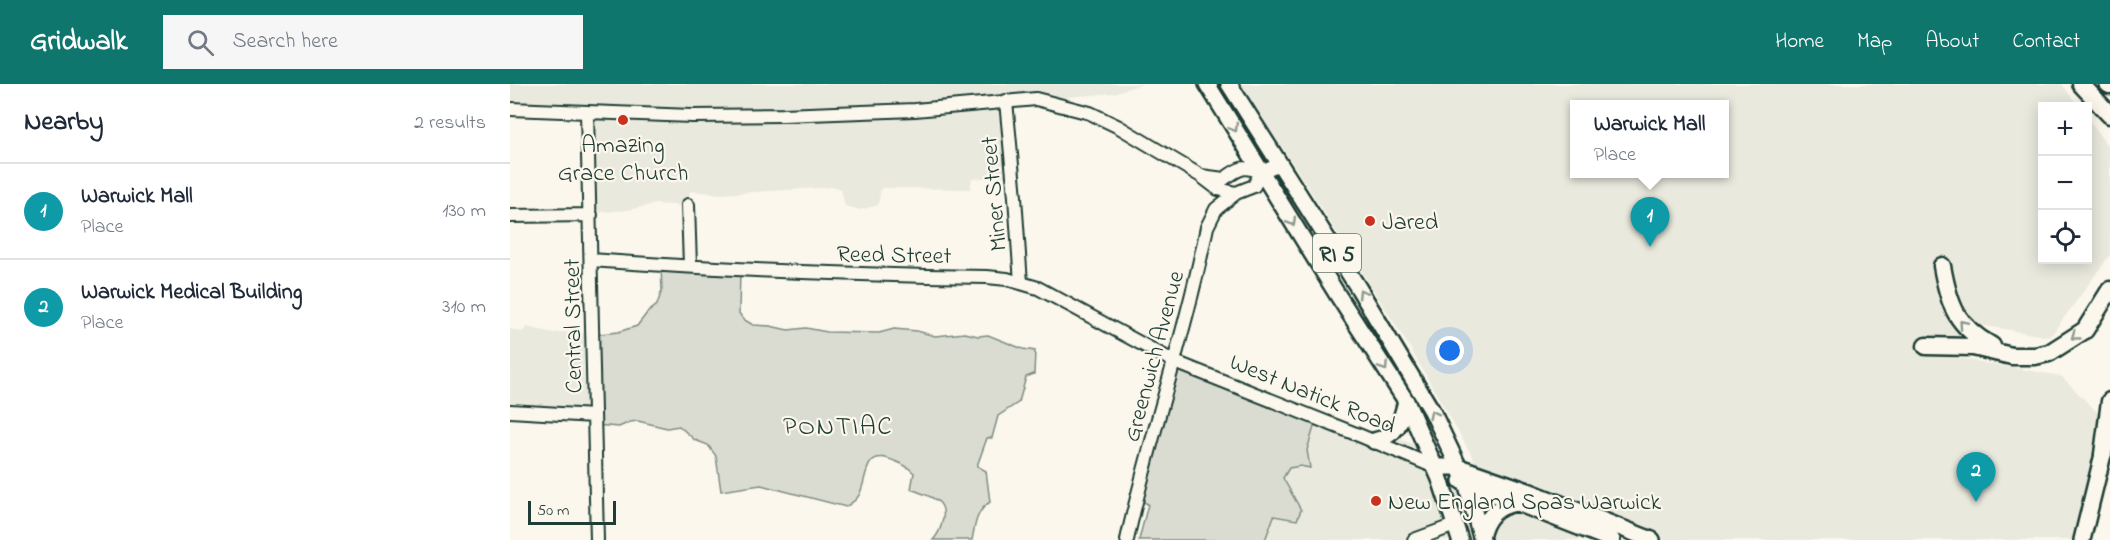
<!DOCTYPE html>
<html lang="en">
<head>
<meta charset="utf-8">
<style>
	body { margin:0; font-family:"Indie Flower",sans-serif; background:#f6f6f7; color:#1f2937 }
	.controls { position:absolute; right:18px; top:18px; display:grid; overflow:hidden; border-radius:0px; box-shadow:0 3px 15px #0003 }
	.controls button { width:54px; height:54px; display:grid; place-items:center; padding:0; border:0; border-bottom:2px solid #e0e1e3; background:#fff; color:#1f2937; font:30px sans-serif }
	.scale { position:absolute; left:18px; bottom:15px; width:88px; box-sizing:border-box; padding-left:6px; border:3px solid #1f3d34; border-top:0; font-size:16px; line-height:21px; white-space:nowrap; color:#1f3d34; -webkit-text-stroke:4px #fbf7ec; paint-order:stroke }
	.you { position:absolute; left:940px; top:267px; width:21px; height:21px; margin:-15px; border:4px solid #fff; border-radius:50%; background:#1a73e8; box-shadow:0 0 0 9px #1a73e833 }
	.badge { display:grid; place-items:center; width:39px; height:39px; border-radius:50%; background:#0f766e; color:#fff; font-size:20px; font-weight:700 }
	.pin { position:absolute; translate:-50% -50px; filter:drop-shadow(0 2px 3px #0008) }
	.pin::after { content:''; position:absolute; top:32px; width:21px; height:18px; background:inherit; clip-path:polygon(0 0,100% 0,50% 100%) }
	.popup { position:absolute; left:1060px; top:16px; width:159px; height:78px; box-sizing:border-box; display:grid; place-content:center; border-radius:0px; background:#fff; filter:drop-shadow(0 2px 4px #0005); font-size:20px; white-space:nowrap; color:#747a83 }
	.popup b { font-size:22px; color:#1f2937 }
	.popup::after { content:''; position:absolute; left:50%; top:100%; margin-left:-12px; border:12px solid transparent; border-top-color:#fff }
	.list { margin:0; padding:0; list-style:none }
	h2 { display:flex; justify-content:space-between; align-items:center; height:78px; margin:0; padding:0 24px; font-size:26px }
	h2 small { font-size:20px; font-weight:400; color:#747a83 }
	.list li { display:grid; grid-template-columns:39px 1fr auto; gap:18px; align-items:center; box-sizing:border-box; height:96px; padding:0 24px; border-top:2px solid #e0e1e3 }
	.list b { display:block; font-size:22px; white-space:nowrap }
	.list p { margin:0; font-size:20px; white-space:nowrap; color:#747a83 }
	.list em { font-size:20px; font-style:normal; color:#747a83 }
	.icon { flex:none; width:33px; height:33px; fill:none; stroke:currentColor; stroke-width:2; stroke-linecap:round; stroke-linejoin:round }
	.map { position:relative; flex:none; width:1600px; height:456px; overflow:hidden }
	header { display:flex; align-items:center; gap:36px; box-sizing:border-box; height:84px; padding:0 30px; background:#0f766e; color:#fff }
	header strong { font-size:28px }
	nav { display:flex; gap:33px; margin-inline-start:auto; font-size:21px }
	.search { width:420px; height:54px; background:#f6f6f7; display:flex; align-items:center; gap:15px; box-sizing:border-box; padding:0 21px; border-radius:0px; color:#747a83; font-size:22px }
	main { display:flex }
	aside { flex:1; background:#fff }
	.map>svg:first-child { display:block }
	.built { fill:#eae9de; fill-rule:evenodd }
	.green { fill:#dbdcd1; stroke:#7d8c82; stroke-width:1.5 }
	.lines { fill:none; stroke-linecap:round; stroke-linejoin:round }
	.minor-casing { stroke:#1f3d34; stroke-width:16 }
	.major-casing { stroke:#1f3d34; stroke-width:20 }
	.highway-casing { stroke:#1f3d34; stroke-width:21 }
	.minor { stroke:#fbf7ec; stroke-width:12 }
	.major { stroke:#fbf7ec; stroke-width:15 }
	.highway { stroke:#fbf7ec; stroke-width:16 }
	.oneway { stroke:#8d9a90 }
	.poi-dot { fill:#c8321e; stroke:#fbf7ec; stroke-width:2 }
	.labels { text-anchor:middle; stroke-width:4.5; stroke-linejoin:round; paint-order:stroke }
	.shield { fill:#fbf7ec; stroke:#61756b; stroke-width:1.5 }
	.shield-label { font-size:22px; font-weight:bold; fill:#1f3d34 }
	.poi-label { font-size:24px; fill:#1f3d34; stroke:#fbf7ec; text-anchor:start }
	.street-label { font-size:24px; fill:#1f3d34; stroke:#fbf7ec }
	.neighbourhood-label { font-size:26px; letter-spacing:1.5px; fill:#1f3d34; stroke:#fbf7ec }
</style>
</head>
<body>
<header>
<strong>Gridwalk</strong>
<div class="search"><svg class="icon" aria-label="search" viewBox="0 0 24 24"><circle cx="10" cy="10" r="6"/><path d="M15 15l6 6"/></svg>Search here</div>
<nav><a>Home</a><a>Map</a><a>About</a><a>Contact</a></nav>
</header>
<main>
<aside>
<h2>Nearby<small>2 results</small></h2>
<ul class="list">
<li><span class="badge" style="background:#0f9aa8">1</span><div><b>Warwick Mall</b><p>Place</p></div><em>130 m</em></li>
<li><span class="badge" style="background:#0f9aa8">2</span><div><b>Warwick Medical Building</b><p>Place</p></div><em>310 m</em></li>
</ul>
</aside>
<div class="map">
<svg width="1600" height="456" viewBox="0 0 1600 456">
	<rect width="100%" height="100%" fill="#fbf7ec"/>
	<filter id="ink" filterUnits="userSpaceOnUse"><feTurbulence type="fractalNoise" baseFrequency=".0167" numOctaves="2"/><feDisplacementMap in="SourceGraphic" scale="12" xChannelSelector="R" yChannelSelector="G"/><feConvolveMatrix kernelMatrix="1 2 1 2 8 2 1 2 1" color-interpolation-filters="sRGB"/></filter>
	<g filter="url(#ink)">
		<path class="built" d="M0 0H632L604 9 498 18 501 92 462 95 460 105 371 104 368 121 350 126 335 122 331 105 326 103 213 110 180 107 178 121 176 122 146 120 118 126 81 129 77 30 0 26Z
			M730 0H1552L1568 22H1532V176H1578V35L1600 66V171L1540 253 1464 240 1425 270 1551 292 1589 330 1580 391 1583 406 1571 456H755L764 432 773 394 779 384 790 382 799 384 797 366 808 330 966 379 900 264 796 100ZM1065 21H1215V90H1065Z
			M17 243 44 249 51 248 80 249 83 327H0V245L12 248Z"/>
		<path class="green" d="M151 183 230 186 229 229 233 235 243 241 260 242 278 246 296 244 317 248 369 249 384 245 407 247 425 252 455 249 468 252 478 251 513 265 525 267 524 290 516 293 509 318 488 332 482 354H477L467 382 476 387 480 418C466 427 465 441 462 456H423C428 451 430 446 432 439 439 415 420 413 401 405L404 389C396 381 390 379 379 375 351 366 358 402 347 414 344 418 339 420 336 423L251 401 211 407 206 372 198 361 185 356 169 342 157 344 128 337 120 338 109 343 85 341 81 251 108 248 127 242 137 229 147 221 152 206Z
			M665 279 808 330 797 366 800 384 790 382 779 384 773 394 791 426 787 436 764 432 755 456H629L638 420 627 415Z"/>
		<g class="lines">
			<g class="minor-casing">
				<path id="minor" d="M496 17 505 113 511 199
					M0 25 182 32 273 31 405 26 526 15 580 29 609 43 691 92 708 105 726 109 736 105 744 102 751 88 770 80
					M77 28 87 456
					M691 92 714 95C730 84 732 81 751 88
					M178 121 180 182
					M0 132 81 131
					M81 176C213 186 345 191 477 193L497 195 528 204 665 278 851 352 925 383
					M0 327 84 332
					M617 456C640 351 676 249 697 143L706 125 726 109
					M904 456 945 441"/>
			</g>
			<g class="major-casing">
				<path id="major" d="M697 0 827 210 896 317 930 395 950 456
					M719 0 849 205 922 327 956 399 972 456
					M864 357C888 351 891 338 896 317
					M925 383H949L1018 407 1142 456
					M951 397 1102 456
					M971 454C975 434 985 423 1006 419
					M1572 456 1596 358"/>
			</g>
			<g class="highway-casing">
				<path id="highway" d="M1571 0 1600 31
					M1598 0 1600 1
					M1432 182C1439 221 1446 242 1482 262
					M1416 262 1463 263 1502 272H1525L1539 269 1575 246 1600 206
					M1593 370 1600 317"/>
			</g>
			<use href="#minor" class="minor"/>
			<use href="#major" class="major"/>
			<use href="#highway" class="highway"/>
		</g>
		<defs><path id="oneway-chevron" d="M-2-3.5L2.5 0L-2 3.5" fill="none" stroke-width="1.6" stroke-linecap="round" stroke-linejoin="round" transform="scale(1.5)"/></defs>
		<g class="oneway">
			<use href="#oneway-chevron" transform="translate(724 44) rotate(58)"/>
			<use href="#oneway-chevron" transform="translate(782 138) rotate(58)"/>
			<use href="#oneway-chevron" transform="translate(852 209) rotate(-122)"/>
			<use href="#oneway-chevron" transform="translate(1453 240) rotate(-132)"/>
			<use href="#oneway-chevron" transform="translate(1565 252) rotate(144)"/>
			<use href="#oneway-chevron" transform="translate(874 283) rotate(57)"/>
			<use href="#oneway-chevron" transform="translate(923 330) rotate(-117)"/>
		</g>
	</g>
	<g class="poi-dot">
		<circle cx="113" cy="36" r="6"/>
		<circle cx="860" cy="137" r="6"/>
		<circle cx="866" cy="417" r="6"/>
	</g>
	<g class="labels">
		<rect class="shield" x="803" y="150" width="48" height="38" rx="4.5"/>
		<g class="shield-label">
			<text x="827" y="177">RI 5</text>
		</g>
		<g class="poi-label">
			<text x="113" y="68" text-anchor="middle">Amazing<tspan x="113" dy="28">Grace Church</tspan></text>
			<text x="872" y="145">Jared</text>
			<text x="878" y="425">New England Spas Warwick</text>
		</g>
		<g class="street-label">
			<text transform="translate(483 110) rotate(-95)" y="8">Miner Street</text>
			<text transform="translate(384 170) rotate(1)" y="8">Reed Street</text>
			<text transform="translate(62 242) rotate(-91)" y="8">Central Street</text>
			<text transform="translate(643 272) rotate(-75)" y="8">Greenwich Avenue</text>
			<text transform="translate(803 309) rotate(22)" y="8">West Natick Road</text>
		</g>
		<g class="neighbourhood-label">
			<text x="328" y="350">PONTIAC</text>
		</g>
	</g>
</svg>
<div class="controls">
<button>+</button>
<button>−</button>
<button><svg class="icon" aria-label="locate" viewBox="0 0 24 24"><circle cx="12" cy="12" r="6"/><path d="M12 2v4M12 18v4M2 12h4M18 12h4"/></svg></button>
</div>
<div class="scale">50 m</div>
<div class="you"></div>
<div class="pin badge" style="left:1140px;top:163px;background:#0f9aa8">1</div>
<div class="popup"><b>Warwick Mall</b>Place</div>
<div class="pin badge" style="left:1466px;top:418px;background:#0f9aa8">2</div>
</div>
</main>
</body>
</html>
